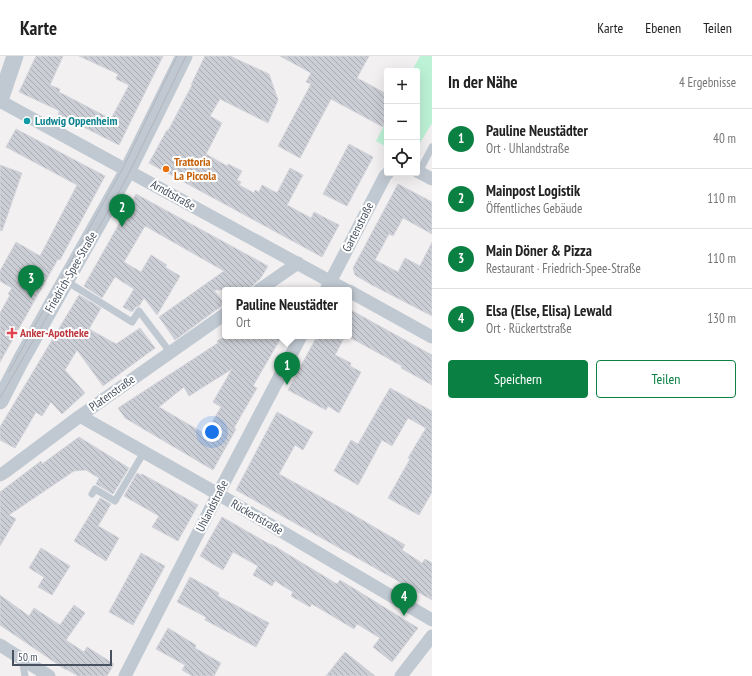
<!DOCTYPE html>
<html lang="de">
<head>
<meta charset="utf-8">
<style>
	body { margin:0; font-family:"PT Sans Narrow",sans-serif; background:#f6f6f6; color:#222 }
	.controls { position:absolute; right:12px; top:12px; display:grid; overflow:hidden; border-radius:4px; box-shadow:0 4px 16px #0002 }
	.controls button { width:36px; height:36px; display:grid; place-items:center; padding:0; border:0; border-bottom:1px solid #e0e0e0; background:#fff; color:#222; font:20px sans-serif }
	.scale { position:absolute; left:12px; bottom:10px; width:100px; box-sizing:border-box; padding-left:4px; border:2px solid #47515f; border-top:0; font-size:11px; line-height:14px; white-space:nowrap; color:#47515f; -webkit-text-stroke:3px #fff; paint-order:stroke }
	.you { position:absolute; left:212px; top:376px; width:14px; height:14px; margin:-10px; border:3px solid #fff; border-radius:50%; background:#1a73e8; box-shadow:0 0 0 6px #1a73e833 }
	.badge { display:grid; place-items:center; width:26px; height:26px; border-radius:50%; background:#0b8043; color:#fff; font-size:13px; font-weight:700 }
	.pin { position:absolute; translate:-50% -33px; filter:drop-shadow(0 1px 2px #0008) }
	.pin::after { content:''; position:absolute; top:21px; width:14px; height:12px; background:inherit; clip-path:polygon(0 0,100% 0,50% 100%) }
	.popup { position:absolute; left:222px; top:231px; width:130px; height:52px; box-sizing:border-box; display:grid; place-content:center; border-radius:4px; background:#fff; filter:drop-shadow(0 1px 3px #0005); font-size:13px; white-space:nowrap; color:#767676 }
	.popup b { font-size:15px; color:#222 }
	.popup::after { content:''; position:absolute; left:50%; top:100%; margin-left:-8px; border:8px solid transparent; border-top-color:#fff }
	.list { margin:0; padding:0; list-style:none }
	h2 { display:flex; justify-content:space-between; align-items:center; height:52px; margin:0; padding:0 16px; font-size:17px }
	h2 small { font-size:13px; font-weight:400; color:#767676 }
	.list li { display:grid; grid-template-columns:26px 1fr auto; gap:12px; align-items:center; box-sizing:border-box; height:60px; padding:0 16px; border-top:1px solid #e0e0e0 }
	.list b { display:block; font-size:15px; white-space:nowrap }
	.list p { margin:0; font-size:13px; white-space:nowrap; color:#767676 }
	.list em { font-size:13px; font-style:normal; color:#767676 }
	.actions { display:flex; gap:8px; padding:12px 16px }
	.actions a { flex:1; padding:9px 0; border:1px solid #0b8043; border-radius:4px; text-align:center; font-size:14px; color:#0b8043 }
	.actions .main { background:#0b8043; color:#fff }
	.icon { flex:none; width:22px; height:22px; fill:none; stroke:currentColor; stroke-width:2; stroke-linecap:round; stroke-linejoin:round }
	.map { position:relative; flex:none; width:432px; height:620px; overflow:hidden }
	header { display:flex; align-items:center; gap:24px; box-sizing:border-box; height:56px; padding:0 20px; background:#fff; border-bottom:1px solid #e0e0e0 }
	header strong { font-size:19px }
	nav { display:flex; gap:22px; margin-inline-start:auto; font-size:14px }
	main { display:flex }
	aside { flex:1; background:#fff }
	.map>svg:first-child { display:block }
	.green { fill:#bdf2d6 }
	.building { fill:url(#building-back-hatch); stroke:#d4d5dc; fill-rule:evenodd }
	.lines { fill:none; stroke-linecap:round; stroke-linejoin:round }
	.service { stroke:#c0c9d2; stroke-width:7 }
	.minor { stroke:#c0c9d2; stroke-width:13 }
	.tertiary { stroke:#c0c9d2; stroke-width:17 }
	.tram { stroke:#b2b4bb; stroke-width:1 }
	.culture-dot { fill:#0f9aa8; stroke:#fff; stroke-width:1.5 }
	.food-dot { fill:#e8710a; stroke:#fff; stroke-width:1.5 }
	.health-dot { fill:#e0444e; stroke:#fff; stroke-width:1.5 }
	.labels { text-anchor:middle; stroke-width:4; stroke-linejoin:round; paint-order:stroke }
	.culture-label { font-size:12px; font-weight:bold; fill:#0d838f; stroke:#fff; text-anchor:start }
	.food-label { font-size:12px; font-weight:bold; fill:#c56008; stroke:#fff; text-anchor:start }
	.street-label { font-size:12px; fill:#47515f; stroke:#fff }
	.health-label { font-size:12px; font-weight:bold; fill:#be3a42; stroke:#fff; text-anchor:start }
</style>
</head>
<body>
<header>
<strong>Karte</strong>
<nav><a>Karte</a><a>Ebenen</a><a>Teilen</a></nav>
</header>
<main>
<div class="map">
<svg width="432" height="620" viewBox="0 0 432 620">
	<defs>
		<pattern id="building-back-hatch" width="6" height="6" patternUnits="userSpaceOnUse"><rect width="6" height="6" fill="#ccced5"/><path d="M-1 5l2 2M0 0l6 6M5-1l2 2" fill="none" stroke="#a7aab0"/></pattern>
	</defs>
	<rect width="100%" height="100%" fill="#f2f0f0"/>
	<path class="green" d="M420 0H432V67L417 92V15H412Z
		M387 64V91L376 85Z"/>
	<path class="building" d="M36 0H63L50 29 60 33 59 36 111 63 129 29 116 23 118 18 79 0H163L119 89 58 58 60 55 19 36Z
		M205 0H230L269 18 278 44 268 67 220 43 210 60 222 67 206 98 227 110 228 108 242 115 237 124 241 126 239 129 254 137 255 134 259 136 262 129 277 137 290 112 303 119 287 149 311 162 314 156 339 169 322 201 149 107 167 74 168 75 192 29H191Z
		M280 0H369L357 22 387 38V63L383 71 331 43 300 102 278 90 311 28 306 26 311 17Z
		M16 73 105 120 60 204 58 203 0 306V257L10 239 8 238 12 232 0 225V215L16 186 40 200 77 129 6 91Z
		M349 88 373 101 347 150 323 138Z
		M0 109 22 117 2 175 0 174Z
		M398 128 432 146V178L403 162 393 180 389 178 375 204 398 216 405 202 420 210 432 186V260L372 229 355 219 353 212Z
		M136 138 268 210 260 223 247 234H214L224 248 175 284 159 261 224 215 145 170 124 206 141 216 151 199 167 209 165 211 180 220 157 259 144 242 139 250 136 251 132 256 123 251 134 233 115 221 102 242 84 230Z
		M79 239 101 252 89 273 116 288 140 272 155 292 103 330 77 294 65 314 85 337 62 358 51 346 42 360 36 356 15 392 0 384V371Z
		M349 253 432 299V329L401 312 402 310 349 281Z
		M226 280H282L253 330 257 332 234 372 236 373 213 414 125 362 118 352 218 287 217 285ZM232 313 213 346 221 351 205 378 159 351 184 331 189 340Z
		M317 280H345L335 299 351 307 350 310 361 316 339 357 328 350 326 354 288 334Z
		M390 332 432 355V436L419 459 388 442 410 403 408 402 426 372 408 362 392 390 382 384 358 429 334 415 351 384 358 388Z
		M277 356 313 376 303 394 295 389 279 418 352 458 405 489 402 494 422 507 425 503 432 507V544L236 434Z
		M79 381 129 412 113 438 96 428 99 422 86 414 74 415 9 459 16 463 0 490V436L41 405 42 408Z
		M137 417 141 419 142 418 198 449 178 485 152 471 159 460 124 440Z
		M100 442 111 448 98 470 119 482 106 505 74 485Z
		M222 461 271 489V488L337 528 340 524 418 572 392 606 373 591 380 582 357 568 354 573 312 548 310 551 291 540 293 536 275 525 272 530 253 519 258 510 233 496 223 514 200 500Z
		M41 492 70 510 52 539 38 531 44 521 29 512Z
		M141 497 165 510 133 569 109 556Z
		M190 521 219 537 218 540 269 567 256 591 205 564 206 561 177 546Z
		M0 539 29 560 34 552 60 569 74 549 85 557 66 584 84 596 87 591 114 608 107 620H78L66 613V614L0 569Z
		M168 572 196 589 195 592 221 607 214 620H192L182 614 185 609 156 593Z
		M345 596 375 620H326Z"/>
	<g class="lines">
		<path class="service" d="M419 116 432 91
			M66 225 132 266 139 255 170 296
			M92 438 95 433 115 445 144 396
			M22 603 25 620"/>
		<path class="minor" d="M0 45 346 234
			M417 115 432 123
			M259 234 298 207
			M326 234 385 120 388 117
			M349 235 432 281
			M80 360 218 438 432 564
			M0 419 5 416 80 360 225 258
			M0 589 49 620
			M125 620 218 438 301 280
			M401 620 432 580"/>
		<path class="tertiary" d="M0 44 15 0
			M0 345 21 304 128 114 184 0"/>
		<path class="tram" d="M9 316 123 112 177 0
			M0 342 114 145 130 115 186 0"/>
	</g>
	<circle class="culture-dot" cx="27" cy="65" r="4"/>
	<circle class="food-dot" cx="166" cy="113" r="4"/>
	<path class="health-dot" d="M10 271h4v4h4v4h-4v4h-4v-4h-4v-4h4z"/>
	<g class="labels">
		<g class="culture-label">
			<text x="35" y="69">Ludwig Oppenheim</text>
		</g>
		<g class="food-label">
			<text x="174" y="110">Trattoria<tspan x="174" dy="14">La Piccola</tspan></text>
		</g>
		<g class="street-label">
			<text transform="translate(173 139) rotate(29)" y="4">Arndtstraße</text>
			<text transform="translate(358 171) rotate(-63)" y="4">Gartenstraße</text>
			<text transform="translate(71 216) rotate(-60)" y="4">Friedrich-Spee-Straße</text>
			<text transform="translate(112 337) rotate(-35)" y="4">Platenstraße</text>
			<text transform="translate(212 450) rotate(-63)" y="4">Uhlandstraße</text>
			<text transform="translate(257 461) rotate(30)" y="4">Rückertstraße</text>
		</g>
		<g class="health-label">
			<text x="20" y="281">Anker-Apotheke</text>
		</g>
	</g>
</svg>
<div class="controls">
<button>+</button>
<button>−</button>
<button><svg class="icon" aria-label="locate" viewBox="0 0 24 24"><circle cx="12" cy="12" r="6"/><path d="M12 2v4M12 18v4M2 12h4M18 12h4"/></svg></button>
</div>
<div class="scale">50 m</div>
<div class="you"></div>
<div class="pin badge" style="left:287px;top:329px">1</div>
<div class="popup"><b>Pauline Neustädter</b>Ort</div>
<div class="pin badge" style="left:122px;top:171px">2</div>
<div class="pin badge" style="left:31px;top:242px">3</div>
<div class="pin badge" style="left:404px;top:560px">4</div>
</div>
<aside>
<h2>In der Nähe<small>4 Ergebnisse</small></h2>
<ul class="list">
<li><span class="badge">1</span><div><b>Pauline Neustädter</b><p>Ort · Uhlandstraße</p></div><em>40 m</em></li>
<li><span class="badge">2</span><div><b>Mainpost Logistik</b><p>Öffentliches Gebäude</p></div><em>110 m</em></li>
<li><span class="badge">3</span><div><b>Main Döner &amp; Pizza</b><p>Restaurant · Friedrich-Spee-Straße</p></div><em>110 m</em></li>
<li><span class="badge">4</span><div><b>Elsa (Else, Elisa) Lewald</b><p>Ort · Rückertstraße</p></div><em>130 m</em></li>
</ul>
<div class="actions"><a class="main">Speichern</a><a>Teilen</a></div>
</aside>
</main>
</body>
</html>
